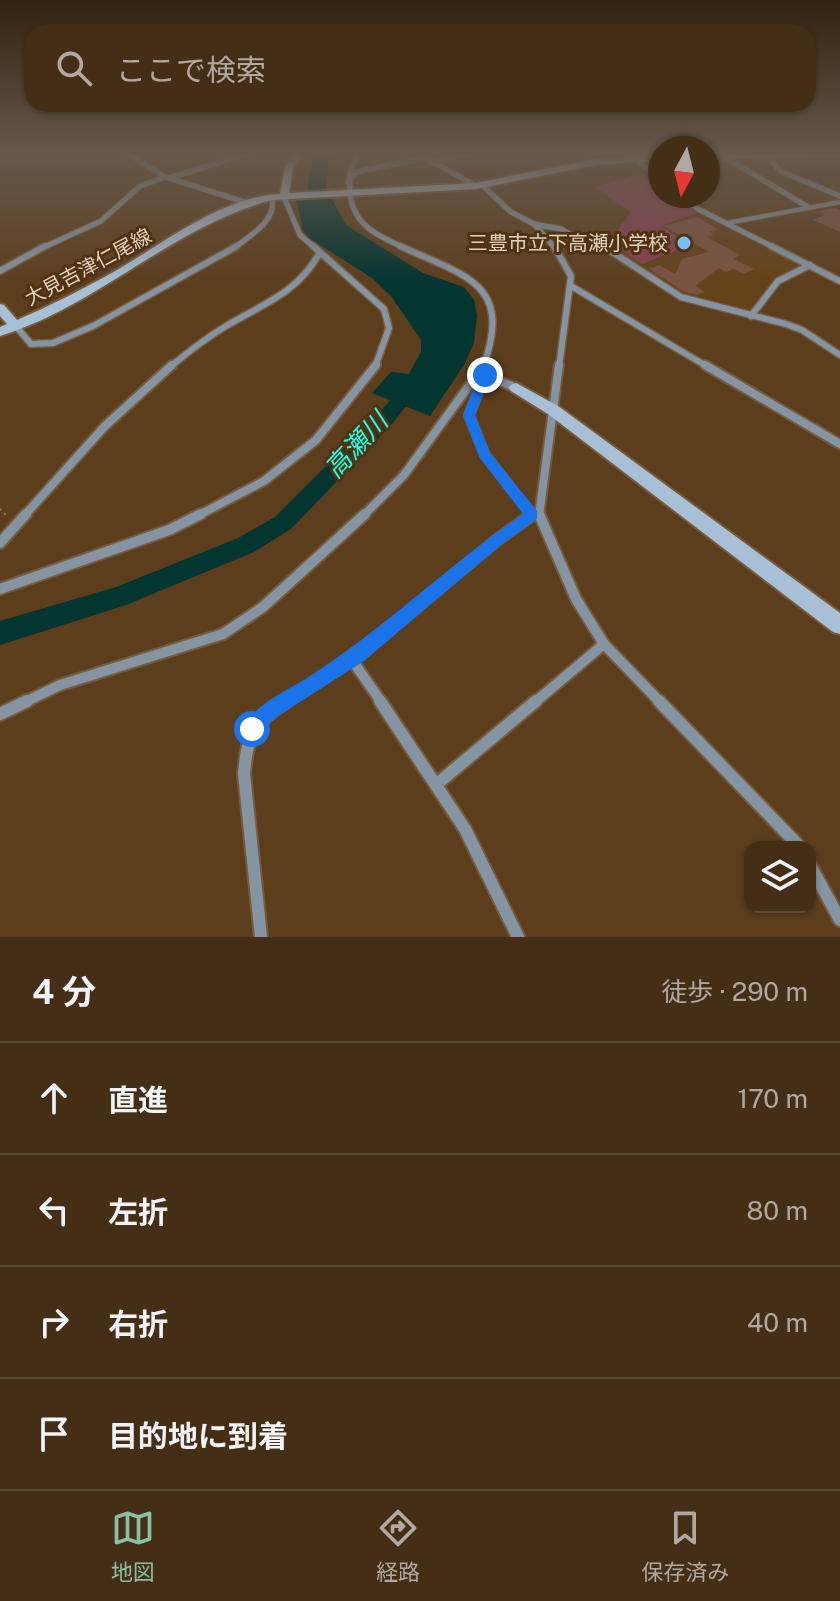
<!DOCTYPE html>
<html lang="ja">
<head>
<meta charset="utf-8">
<style>
	body { margin:0; font-family:"Public Sans","Noto Sans JP",sans-serif; background:#4c361f; color:#f1f3f6 }
	.controls { position:absolute; right:24px; bottom:24px; display:grid; overflow:hidden; border-radius:16px; box-shadow:0 2px 6px #0004 }
	.controls button { width:72px; height:72px; display:grid; place-items:center; padding:0; border:0; border-bottom:2px solid #5d4a35; background:#452e16; color:#f1f3f6; font:40px sans-serif }
	.compass { position:absolute; left:648px; top:136px; width:72px; height:72px; border-radius:50%; background:#452e16; box-shadow:0 2px 6px #0004; rotate:187deg }
	.stop { position:absolute; width:24px; height:24px; margin:-18px; border:6px solid #1a73e8; border-radius:50%; background:#fff }
	.stop.end { background:#1a73e8; border-color:#fff; box-shadow:0 2px 8px #0008 }
	.list { margin:0; padding:0; list-style:none }
	h2 { display:flex; justify-content:space-between; align-items:center; height:104px; margin:0; padding:0 32px; font-size:34px }
	h2 small { font-size:26px; font-weight:400; color:#b0a8a1 }
	.list li { display:grid; grid-template-columns:52px 1fr auto; gap:24px; align-items:center; box-sizing:border-box; height:112px; padding:0 32px; border-top:2px solid #5d4a35 }
	.list b { display:block; font-size:30px; white-space:nowrap }
	.list em { font-size:26px; font-style:normal; color:#b0a8a1 }
	.icon { flex:none; width:44px; height:44px; fill:none; stroke:currentColor; stroke-width:2; stroke-linecap:round; stroke-linejoin:round }
	.map { position:relative; flex:none; width:840px; height:937px; overflow:hidden }
	.search { position:absolute; background:#452e16; box-shadow:0 2px 6px #0004; left:24px; right:24px; top:24px; height:88px; display:flex; align-items:center; gap:20px; box-sizing:border-box; padding:0 28px; border-radius:24px; color:#b0a8a1; font-size:30px }
	.sheet { height:552px; background:#452e16 }
	nav { display:flex; justify-content:space-around; align-items:center; box-sizing:border-box; height:112px; border-top:2px solid #5d4a35; background:#452e16; font-size:22px; color:#b0a8a1 }
	nav a { display:grid; justify-items:center; gap:4px }
	nav .on { color:#8abfa5 }
	.map>svg:first-child { display:block }
	.built { fill:#65411a }
	.green { fill:#874052 }
	.water { fill:#033531 }
	.lines { fill:none; stroke-linecap:round; stroke-linejoin:round }
	.river { fill:#033531; fill-rule:evenodd }
	.building { fill:#7b523f }
	.lane-casing { stroke:#775b3d; stroke-width:6 }
	.street-far4-casing { stroke:#775b3d; stroke-width:7 }
	.street-far3-casing { stroke:#775b3d; stroke-width:9 }
	.street-far2-casing { stroke:#775b3d; stroke-width:12 }
	.street-far1-casing { stroke:#775b3d; stroke-width:14 }
	.street-casing { stroke:#775b3d; stroke-width:16 }
	.secondary-casing { stroke:#775b3d; stroke-width:4 }
	.path { stroke:#92795e; stroke-width:2; stroke-dasharray:2 4; stroke-linecap:butt }
	.lane { stroke:#8494a2; stroke-width:4 }
	.street-far4 { stroke:#8494a2; stroke-width:5 }
	.street-far3 { stroke:#8494a2; stroke-width:6 }
	.street-far2 { stroke:#8494a2; stroke-width:8 }
	.street-far1 { stroke:#8494a2; stroke-width:10 }
	.street { stroke:#8494a2; stroke-width:12 }
	.secondary { fill:#a7c0d7; fill-rule:evenodd }
	.route { fill:#1a73e8 }
	.poi-dot { fill:#7bbef9; stroke:#503312; stroke-width:3 }
	.labels { text-anchor:middle; stroke-width:6; stroke-linejoin:round; paint-order:stroke }
	.far-poi-label { font-size:20px; fill:#e3d1bf; stroke:#503312; text-anchor:end }
	.far-street-label { font-size:20px; fill:#e3d1bf; stroke:#503312 }
	.water-label { font-size:26px; font-style:italic; fill:#1effee; stroke:#503312 }
</style>
</head>
<body>
<div class="map">
<svg width="840" height="937" viewBox="0 0 840 937">
	<rect width="100%" height="100%" fill="#5c3e1d"/>
	<path class="built" d="M639 174 660 181V196H679L699 212 804 266 775 280 748 314 688 298 604 244 617 237 619 228 631 212 594 187Z"/>
	<path class="green" d="M650 172 660 181V196H679L699 212 661 226 690 245 642 264 609 242 617 237 619 228 631 212 594 187Z"/>
	<path class="water" d="M318 153H335L329 160 326 188 346 225 423 273 464 287 474 300 477 315 474 343 464 365 430 416 372 393 391 372 409 374 421 352V340L391 296 372 278 309 238 303 230 296 199 308 189 309 173Z"/>
	<g class="lines">
		<path class="river" d="M414 378 423 384 393 423 291 529 254 552 126 605 0 645V621L116 587 238 538 275 517 379 413 408 380Z"/>
	</g>
	<path class="building" d="M836 208 840 210V232L813 220 825 215 818 211Z
		M697 217 718 229 709 232 714 235 707 237 740 255 734 259 754 269 743 274 733 269 726 272 719 268 695 286 705 292 697 295 684 292 649 269 659 265 675 274 682 259 709 252 663 226Z"/>
	<g class="lines">
		<g class="lane-casing">
			<path id="lane" d="M727 223 840 202"/>
		</g>
		<g class="street-far4-casing">
			<path id="street-far4" d="M127 153 165 177 248 203
				M359 153C349 169 349 176 350 194 354 226 378 236 405 248
				M417 153 476 186
				M628 153 660 178
				M718 153 808 207
				M767 155 780 171 840 196
				M430 161 472 153
				M172 177 250 153
				M348 182 356 172 424 158
				M482 185 511 212 534 224 561 229 581 241 606 248
				M682 196 698 209 775 248
				M284 197 300 235 315 248
				M534 224 555 248
				M42 248 101 221 140 186 165 177
				M234 248C251 235 277 221 272 197"/>
		</g>
		<g class="street-far3-casing">
			<path id="street-far3" d="M313 246 384 309 389 328 375 367
				M400 246C465 276 514 283 483 367
				M554 246 571 276 559 367
				M603 246 681 297 786 324 802 330 840 355
				M771 246 840 281
				M0 271 45 246
				M571 286 708 367
				M751 316 778 281 810 265
				M15 325 31 344 53 343 93 326 237 246
				M170 367C188 352 206 338 226 326 263 304 297 293 319 254"/>
		</g>
		<g class="street-far2-casing">
			<path id="street-far2" d="M705 365 840 444
				M485 370V375L516 388
				M485 375 469 415 485 455 532 515
				M24 516 105 426 172 365
				M197 516 264 481 316 440 376 365
				M363 516 404 475 484 365
				M531 516 539 515
				M539 516 559 365"/>
		</g>
		<g class="street-far1-casing">
			<path id="street-far1" d="M539 514 576 599 604 644 661 703
				M0 543 26 514
				M0 589 169 530 201 514
				M352 660 382 703
				M23 703 60 685 223 634 263 607 365 514
				M284 703 352 660 497 540 532 515H539
				M534 703 604 644"/>
		</g>
		<g class="street-casing">
			<path id="street" d="M380 701 465 829 518 937
				M659 701 800 847
				M0 714 27 701
				M437 784 536 701
				M810 865 840 920
				M261 937 244 774C247 735 253 722 287 701"/>
		</g>
		<g class="secondary-casing">
			<path id="secondary" d="M294 153H302L293 168 289 193 476 183 600 158 660 155V161L600 164 476 189 272 200C173 226 98 306 0 336V327L7 324 0 316V304L4 305 17 320C52 305 85 288 117 270 167 241 221 197 280 194L285 168Z
				M840 153V156L708 160V154Z
				M516 383 558 406 840 613V634L833 632 548 414 511 391 509 388 511 385Z"/>
		</g>
		<path class="path" d="M0 509 7 516"/>
		<use href="#lane" class="lane"/>
		<use href="#street-far4" class="street-far4"/>
		<use href="#street-far3" class="street-far3"/>
		<use href="#street-far2" class="street-far2"/>
		<use href="#street-far1" class="street-far1"/>
		<use href="#street" class="street"/>
		<use href="#secondary" class="secondary"/>
	</g>
	<linearGradient id="sky" x2="0" y2="1"><stop stop-color="#332210"/><stop offset="0.54" stop-color="#66584c"/><stop offset="1" stop-color="#66584c" stop-opacity="0"/></linearGradient>
	<rect width="840" height="284" fill="url(#sky)"/>
	<path class="route" d="M485 371 491 375 475 415 490 453 537 511V519L502 544 364 661 278 716 252 738 246 736 243 729C253 706 283 692 304 680 382 631 447 566 523 514L480 458 463 415 479 375Z"/>
	<circle class="poi-dot" cx="684" cy="243" r="8"/>
	<g class="labels">
		<g class="far-poi-label">
			<text x="668" y="250">三豊市立下高瀬小学校</text>
		</g>
		<g class="far-street-label">
			<text transform="translate(88 267) rotate(-28)" y="7">大見吉津仁尾線</text>
		</g>
		<g class="water-label">
			<text transform="translate(356 445) rotate(-47)" y="9">高瀬川</text>
		</g>
	</g>
</svg>
<div class="controls">
<button><svg class="icon" aria-label="layers" viewBox="0 0 24 24"><path d="M12 4l9 5-9 5-9-5zM3 14l9 5 9-5"/></svg></button>
</div>
<svg class="compass" viewBox="-18 -18 36 36"><path d="M0-13l5 13h-10z" fill="#e53935"/><path d="M0 13l5-13h-10z" fill="#b0a8a1"/></svg>
<div class="stop" style="left:252px;top:729px"></div>
<div class="stop end" style="left:485px;top:375px"></div>
<div class="search"><svg class="icon" aria-label="search" viewBox="0 0 24 24"><circle cx="10" cy="10" r="6"/><path d="M15 15l6 6"/></svg>ここで検索</div>
</div>
<section class="sheet">
<h2>4 分<small>徒歩 · 290 m</small></h2>
<ul class="list">
<li><svg class="icon" aria-label="ahead" viewBox="0 0 24 24"><path d="M12 20V5M6 11l6-6 6 6"/></svg><div><b>直進</b></div><em>170 m</em></li>
<li><svg class="icon" aria-label="left" viewBox="0 0 24 24"><path d="M17 20v-9H6M10 6l-5 5 5 5"/></svg><div><b>左折</b></div><em>80 m</em></li>
<li><svg class="icon" aria-label="right" viewBox="0 0 24 24"><path d="M7 20v-9h11M14 6l5 5-5 5"/></svg><div><b>右折</b></div><em>40 m</em></li>
<li><svg class="icon" aria-label="arrive" viewBox="0 0 24 24"><path d="M6 21V4h12l-3 4 3 4H6"/></svg><div><b>目的地に到着</b></div></li>
</ul>
</section>
<nav>
<a class="on"><svg class="icon" aria-label="map" viewBox="0 0 24 24"><path d="M3 6l6-2 6 2 6-2v14l-6 2-6-2-6 2zM9 4v14M15 6v14"/></svg>地図</a>
<a><svg class="icon" aria-label="directions" viewBox="0 0 24 24"><path d="M12 3l9 9-9 9-9-9zM9 14v-3h6M13 9l2 2-2 2"/></svg>経路</a>
<a><svg class="icon" aria-label="saved" viewBox="0 0 24 24"><path d="M7 4h10v16l-5-4-5 4z"/></svg>保存済み</a>
</nav>
</body>
</html>
